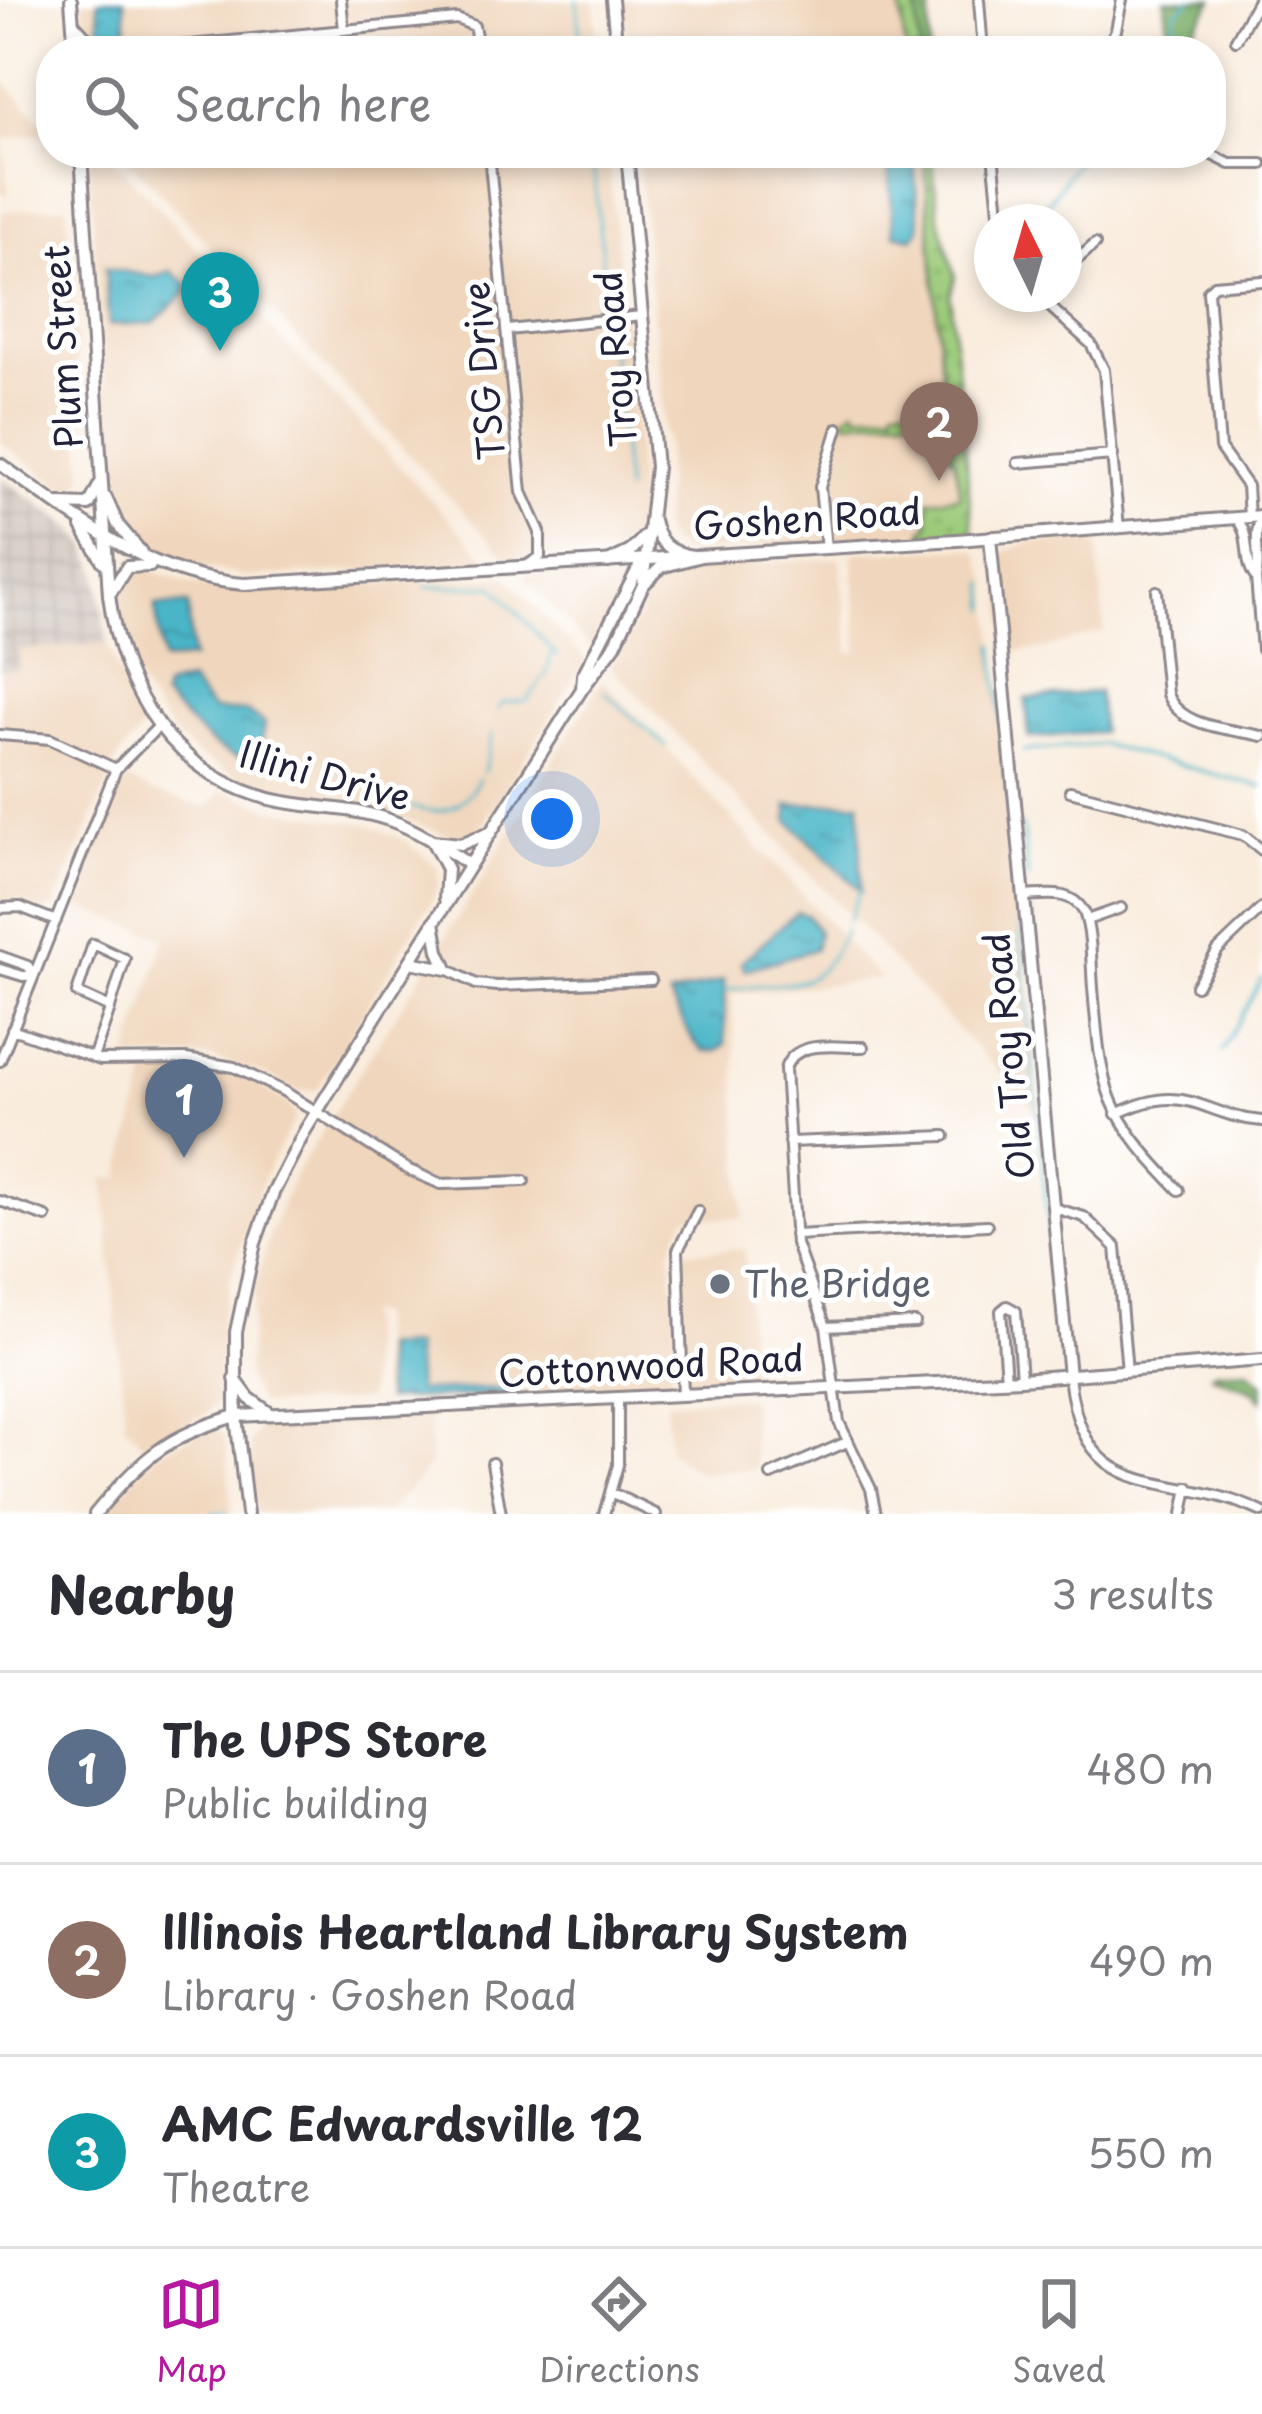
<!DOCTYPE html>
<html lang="en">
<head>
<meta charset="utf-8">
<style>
	body { margin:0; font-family:"Playpen Sans",sans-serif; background:#f2f2f3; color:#2b2b33 }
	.compass { position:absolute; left:974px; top:204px; width:108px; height:108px; border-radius:50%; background:#fff; box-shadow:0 6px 18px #0003; rotate:355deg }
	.you { position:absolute; left:552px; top:819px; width:42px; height:42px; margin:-30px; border:9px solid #fff; border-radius:50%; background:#1a73e8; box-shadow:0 0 0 18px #1a73e833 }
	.badge { display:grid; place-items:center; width:78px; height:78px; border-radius:50%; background:#b5179e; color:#fff; font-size:39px; font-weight:700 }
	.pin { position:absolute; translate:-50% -99px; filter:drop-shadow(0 3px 6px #0008) }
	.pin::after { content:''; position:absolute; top:63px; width:42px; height:36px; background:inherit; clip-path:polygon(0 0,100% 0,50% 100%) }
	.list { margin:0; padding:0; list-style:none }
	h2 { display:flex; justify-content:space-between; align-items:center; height:156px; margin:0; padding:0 48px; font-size:51px }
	h2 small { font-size:39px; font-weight:400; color:#7c7c81 }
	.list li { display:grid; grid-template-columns:78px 1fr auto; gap:36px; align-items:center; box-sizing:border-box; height:192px; padding:0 48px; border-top:3px solid #e1e1e2 }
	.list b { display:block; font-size:45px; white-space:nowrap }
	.list p { margin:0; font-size:39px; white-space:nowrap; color:#7c7c81 }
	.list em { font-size:39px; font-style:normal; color:#7c7c81 }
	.icon { flex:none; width:66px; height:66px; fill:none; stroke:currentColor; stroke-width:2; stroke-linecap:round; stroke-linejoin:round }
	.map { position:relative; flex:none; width:1262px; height:1514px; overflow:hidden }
	.search { position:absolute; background:#fff; box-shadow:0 6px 18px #0003; left:36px; right:36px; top:36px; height:132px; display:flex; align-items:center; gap:30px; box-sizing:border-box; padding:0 42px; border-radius:48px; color:#7c7c81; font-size:45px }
	.sheet { height:732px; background:#fff }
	nav { display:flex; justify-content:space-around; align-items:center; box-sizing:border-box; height:168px; border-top:3px solid #e1e1e2; background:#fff; font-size:33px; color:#7c7c81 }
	nav a { display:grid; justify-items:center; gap:6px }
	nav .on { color:#b5179e }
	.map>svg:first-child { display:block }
	.built { fill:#f0d6bc }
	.industrial { fill:url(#industrial-grid) }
	.grass { fill:url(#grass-dots); stroke:#5e765a; stroke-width:3 }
	.forest { fill:url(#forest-crowns); stroke:#4f6852; stroke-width:3 }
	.water { fill:url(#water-ripples); stroke:#366c81; stroke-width:3 }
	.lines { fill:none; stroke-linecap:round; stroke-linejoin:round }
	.stream { stroke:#4ab5c7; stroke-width:3 }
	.street-casing { stroke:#8e878c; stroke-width:14 }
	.secondary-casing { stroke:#8e878c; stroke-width:16 }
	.primary-casing { stroke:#8e878c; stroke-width:16 }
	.street { stroke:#fff; stroke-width:8 }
	.secondary { stroke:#fff; stroke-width:10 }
	.primary { stroke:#fff; stroke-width:10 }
	.worship-dot { fill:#6b7280; stroke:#fff; stroke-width:4.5 }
	.labels { text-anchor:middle; stroke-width:10; stroke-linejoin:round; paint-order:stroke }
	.street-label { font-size:36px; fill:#22223b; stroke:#fff }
	.worship-label { font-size:36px; fill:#5b616d; stroke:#fff; text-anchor:start }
</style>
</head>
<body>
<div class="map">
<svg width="1262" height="1514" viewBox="0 0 1262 1514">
	<defs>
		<pattern id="industrial-grid" width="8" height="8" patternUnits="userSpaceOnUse" patternTransform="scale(3)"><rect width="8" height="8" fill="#cec2b9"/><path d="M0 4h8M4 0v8" fill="none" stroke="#b1a6a0"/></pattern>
		<pattern id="grass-dots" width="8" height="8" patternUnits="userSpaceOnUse" patternTransform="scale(3)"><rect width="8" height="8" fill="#9bca78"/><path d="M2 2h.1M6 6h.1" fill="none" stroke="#85ad69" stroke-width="1.8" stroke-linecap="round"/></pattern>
		<pattern id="forest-crowns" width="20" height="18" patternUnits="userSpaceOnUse" patternTransform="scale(3)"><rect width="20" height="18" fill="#7cae68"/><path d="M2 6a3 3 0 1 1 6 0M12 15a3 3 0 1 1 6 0" fill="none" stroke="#658d57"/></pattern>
		<pattern id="water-ripples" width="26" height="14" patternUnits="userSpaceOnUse" patternTransform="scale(3)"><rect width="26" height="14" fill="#4ab5c7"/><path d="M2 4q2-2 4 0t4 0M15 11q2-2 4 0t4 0" fill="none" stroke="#3d93a3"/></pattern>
	</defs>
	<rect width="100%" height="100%" fill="#fff"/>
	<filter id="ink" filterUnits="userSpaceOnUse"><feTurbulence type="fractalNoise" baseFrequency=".00833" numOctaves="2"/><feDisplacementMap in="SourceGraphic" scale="24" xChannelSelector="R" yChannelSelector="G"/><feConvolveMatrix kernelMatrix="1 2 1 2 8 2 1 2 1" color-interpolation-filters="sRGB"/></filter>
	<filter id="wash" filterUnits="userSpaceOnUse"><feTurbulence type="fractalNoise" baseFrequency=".004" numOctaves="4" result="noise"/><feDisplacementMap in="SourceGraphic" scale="48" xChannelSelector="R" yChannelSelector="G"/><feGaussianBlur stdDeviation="2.7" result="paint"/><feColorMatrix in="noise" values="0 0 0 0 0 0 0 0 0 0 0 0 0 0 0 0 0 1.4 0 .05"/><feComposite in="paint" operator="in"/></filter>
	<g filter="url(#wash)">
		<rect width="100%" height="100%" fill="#f9ecdd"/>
		<path class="built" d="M83 0H594L598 51H87Z
			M623 0H922L926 51H628Z
			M0 77 51 132 3 139 8 193 0 195Z
			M88 153H107L490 563 249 577 174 561 131 538 114 502Z
			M122 153H608L636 439 638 504H642L636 541 612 555 508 559Z
			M638 153H935L970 534 684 551 669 543 663 532 667 453Z
			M66 206 84 476 71 493 0 442V212Z
			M1097 538 1104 631 1042 649 1008 652 1000 568 1004 552 1027 543Z
			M966 548 978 552 989 582 1040 1115 611 666 638 618 651 582 668 569 840 558 850 652 858 653 853 553Z
			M609 569 620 574 624 584 592 649 522 575Z
			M147 570 191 584 248 592 504 576 586 660 476 836 457 839 343 796 281 794 248 784 198 755 173 734 139 684 124 639 120 584 126 572Z
			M107 644 142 729 120 754 54 908 44 912 18 901 0 902V670L18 668 19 650Z
			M602 680 881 979 732 994 743 1218 687 1217 676 1235 671 1251 676 1360 666 1388 659 1391 384 1401 380 1388 378 1315 366 1314 369 1389 366 1400 270 1405 259 1402 246 1378 255 1288 270 1233 294 1176 472 895Z
			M128 779 152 792 209 807 222 790 273 809 366 824 404 840 437 867 439 883 430 903 317 1090 295 1091 266 1074 208 1057 128 1058 165 938 67 903 115 785Z
			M191 1064 244 1076 289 1105 296 1117 265 1174 233 1269 220 1325 218 1402 204 1415 143 1445 125 1423 104 1178H120L149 1066Z
			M745 1249 751 1387 686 1389 680 1252Z
			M751 1397 755 1469 701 1473 669 1452 666 1402Z
			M429 1413 431 1465 387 1514H256L250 1441 262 1425 321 1419 385 1420 392 1415Z
			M207 1429H216L225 1436 232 1514H102L155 1455Z"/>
		<path class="industrial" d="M0 477 68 524 87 545 97 570 107 644 19 650V669L0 670Z"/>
		<path class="grass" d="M900 0H915L920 51H905Z
			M924 153H931L939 219 955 277 950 296 973 532 923 535V529L928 527 929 500 960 496 954 457H950L948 437 958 436 956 420H948L947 413 848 422 843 417 855 409 858 414 894 411 895 406 936 401 943 394Z"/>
		<path class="forest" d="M915 0H930L929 51H920Z
			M1165 0H1213L1181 48 1168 41Z
			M1248 1369 1262 1383V1401L1252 1390 1211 1375 1215 1371Z"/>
		<path class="water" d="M98 0H124L127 32 109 37 100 31Z
			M887 153H913L920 229 913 238 894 234Z
			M105 268 155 277 171 271 186 283 188 291 153 323 109 325Z
			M188 604 192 659 163 661 155 606Z
			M189 681 212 710 247 712 265 723 258 761C216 759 191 723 163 698L165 687Z
			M1098 692 1102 732 1029 738 1026 699Z
			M860 802 861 891 788 820V805Z
			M797 912 808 916 818 931 815 949 745 970 741 962Z
			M724 980 725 1044 717 1051H703L693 1040 669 996Z
			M414 1346 417 1391 507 1388 508 1395 386 1400 382 1348Z"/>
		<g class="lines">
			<path class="stream" d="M577 0 581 51
				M1168 50 1175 36V13L1190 0
				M592 153 606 296
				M1034 222 1083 153
				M607 304 608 315
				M609 324 626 491
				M986 583 988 609
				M426 587 494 586 557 656
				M994 645 1059 1347
				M605 692 666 746
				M498 710 502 703 527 701 548 671 551 654
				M1024 751 1101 744 1262 787
				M484 772 492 733
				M412 807C445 817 461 809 479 779
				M1022 826 1028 878
				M1031 913 1051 1125
				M848 921 860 890
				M724 991C786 974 813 1005 845 930
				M1222 1051 1262 979
				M212 1514 226 1512"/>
		</g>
	</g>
	<g filter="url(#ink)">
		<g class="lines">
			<g class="street-casing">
				<path id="street" d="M341 0 344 30
					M979 0 983 51
					M74 23 94 45 112 51
					M1236 40 1258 0
					M127 51 457 19 474 26 479 51
					M1105 51 1116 30 1122 0
					M489 153 522 492 540 532V557L529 564
					M993 153 1000 222
					M1208 153 1230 164H1262
					M1064 271 1095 244
					M1036 294 1091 344 1104 370 1119 528
					M508 330 642 316
					M1018 463 1113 455
					M1262 516C1251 536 1262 558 1256 578L1262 650
					M1249 517 1247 486 1220 448 1208 291 1214 285 1262 281
					M1237 520C1252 535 1242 561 1256 578
					M826 548 820 487 838 428
					M1157 591 1167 694C1180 728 1231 729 1262 736
					M0 735 50 739 116 769
					M1070 791 1243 835 1262 850
					M1024 896C1047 895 1071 889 1084 912 1092 935 1091 963 1093 988 1102 1095 1104 1112 1179 1190
					M0 908 20 907 56 921
					M1087 920 1121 908
					M93 944 125 959 110 1008 77 993Z
					M0 956 28 966 33 974
					M0 969 23 976 33 975
					M447 969 476 984 497 986 651 980
					M1196 986 1218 950 1262 908
					M12 1029 100 1060 186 1059 234 1067 285 1092 409 1170 441 1184 524 1181
					M863 1047C837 1048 795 1038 785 1069L796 1244 826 1327 839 1422 871 1489 876 1514
					M93 1058 110 1009
					M0 1061 116 769 158 727
					M1116 1114C1189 1079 1197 1115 1262 1121
					M789 1142 945 1136
					M0 1201 46 1217
					M1054 1208 1084 1217 1116 1247 1127 1371
					M795 1235 987 1225
					M826 1327 915 1323
					M1069 1376C1084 1511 1169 1467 1262 1512
					M1006 1380 1001 1311 1007 1306 1016 1311 1021 1379
					M683 1395 678 1250 698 1211
					M492 1463 501 1514
					M771 1475 847 1442
					M612 1493 656 1514
					M604 1514 618 1465V1398
					M1183 1514 1188 1487"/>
			</g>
			<g class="secondary-casing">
				<path id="secondary" d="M71 0 75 51
					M81 153 109 595C121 690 173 774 270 799 310 809 350 806 389 820 418 830 444 848 470 865
					M0 464C76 518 149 577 245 584L957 540 1262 516
					M106 498 118 525 141 552
					M60 504 89 505 100 484
					M82 527 103 562
					M990 537 1069 1376
					M111 592 127 567 150 566
					M95 1514C140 1460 167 1435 236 1416L1021 1379 1262 1360"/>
			</g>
			<g class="primary-casing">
				<path id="primary" d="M612 0 617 51
					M653 520C658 543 669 552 693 556
					M608 562 631 551 646 535
					M643 585 661 567 701 556
					M582 689 583 675 641 563
					M432 841 447 869 445 899
					M432 841 461 844 486 834
					M434 922 439 951 447 969
					M410 962 447 969
					M235 1379 249 1398 271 1414
					M247 1514 236 1416V1332L255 1243 273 1193 306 1129 470 865 582 689 615 645 643 585 656 467 627 153"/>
			</g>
			<use href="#street" class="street"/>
			<use href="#secondary" class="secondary"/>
			<use href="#primary" class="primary"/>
		</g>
	</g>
	<circle class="worship-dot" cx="720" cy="1284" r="12"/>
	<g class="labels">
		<g class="street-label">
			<text transform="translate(63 347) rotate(-94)" y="13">Plum Street</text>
			<text transform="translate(616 359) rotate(-95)" y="13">Troy Road</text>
			<text transform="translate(484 371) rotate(-95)" y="13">TSG Drive</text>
			<text transform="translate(807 519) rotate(-4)" y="13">Goshen Road</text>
			<text transform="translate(325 776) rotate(15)" y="13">Illini Drive</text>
			<text transform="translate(1009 1056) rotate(-96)" y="13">Old Troy Road</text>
			<text transform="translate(651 1366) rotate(-3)" y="13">Cottonwood Road</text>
		</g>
		<g class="worship-label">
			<text x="744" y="1297">The Bridge</text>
		</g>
	</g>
</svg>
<svg class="compass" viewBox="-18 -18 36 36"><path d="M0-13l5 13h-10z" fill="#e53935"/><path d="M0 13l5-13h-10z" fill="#7c7c81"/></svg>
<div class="you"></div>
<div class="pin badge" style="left:184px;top:1158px;background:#5c6f8a">1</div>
<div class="pin badge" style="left:939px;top:481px;background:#8d6e63">2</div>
<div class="pin badge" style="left:220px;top:351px;background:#0f9aa8">3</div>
<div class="search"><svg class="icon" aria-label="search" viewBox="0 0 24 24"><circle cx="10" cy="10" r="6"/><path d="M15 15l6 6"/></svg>Search here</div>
</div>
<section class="sheet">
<h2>Nearby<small>3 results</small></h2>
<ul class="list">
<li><span class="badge" style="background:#5c6f8a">1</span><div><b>The UPS Store</b><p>Public building</p></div><em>480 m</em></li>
<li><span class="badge" style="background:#8d6e63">2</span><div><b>Illinois Heartland Library System</b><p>Library · Goshen Road</p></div><em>490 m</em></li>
<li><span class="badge" style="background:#0f9aa8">3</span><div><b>AMC Edwardsville 12</b><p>Theatre</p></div><em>550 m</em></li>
</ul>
</section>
<nav>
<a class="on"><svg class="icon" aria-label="map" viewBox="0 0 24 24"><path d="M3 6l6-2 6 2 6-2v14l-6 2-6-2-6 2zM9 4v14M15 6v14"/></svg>Map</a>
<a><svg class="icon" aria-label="directions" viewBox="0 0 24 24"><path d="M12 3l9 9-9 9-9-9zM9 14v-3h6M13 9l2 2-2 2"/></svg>Directions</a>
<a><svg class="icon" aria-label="saved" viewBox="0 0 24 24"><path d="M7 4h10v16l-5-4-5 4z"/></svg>Saved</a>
</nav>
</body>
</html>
